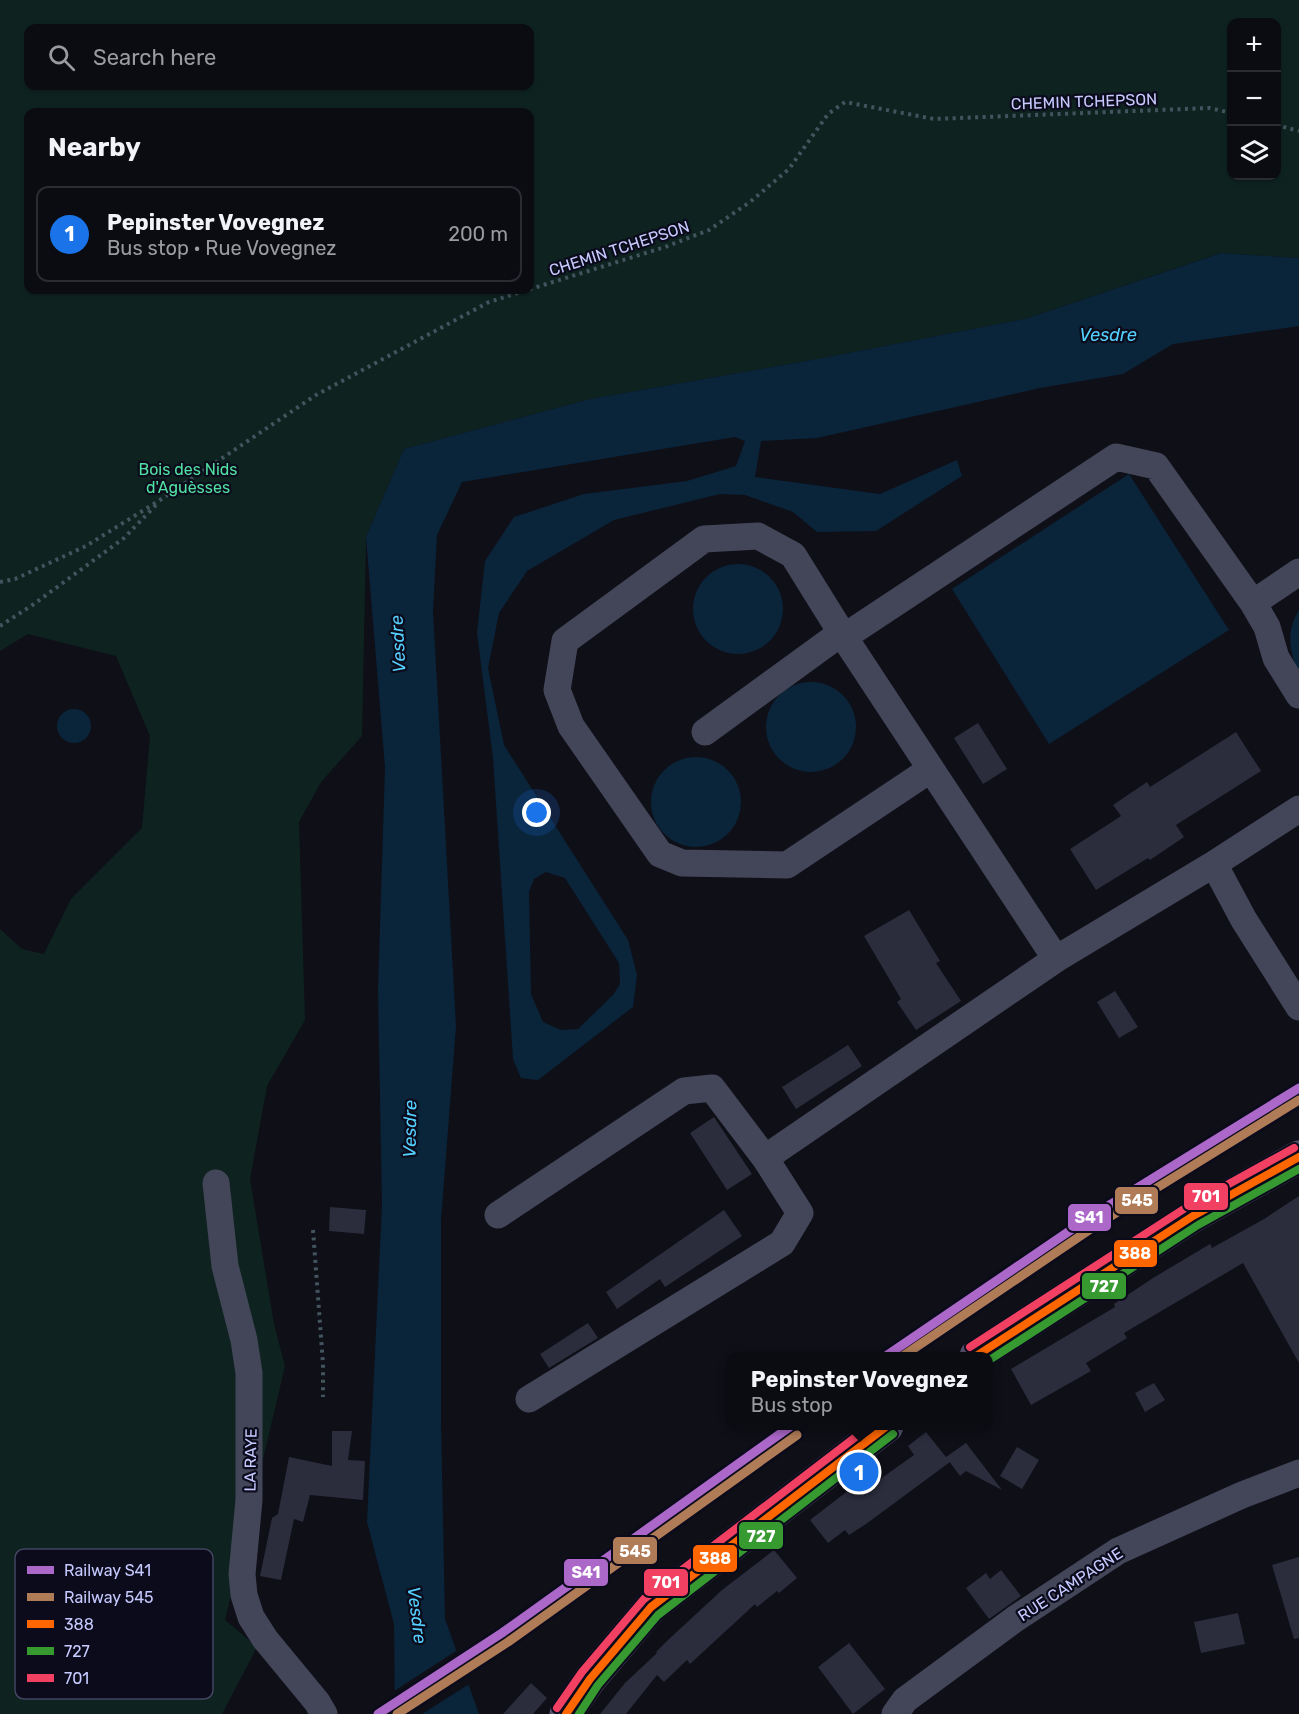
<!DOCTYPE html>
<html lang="en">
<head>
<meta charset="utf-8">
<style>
	body { margin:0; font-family:Rubik,sans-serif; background:#14141b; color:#f1f3f6 }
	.controls { position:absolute; right:18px; top:18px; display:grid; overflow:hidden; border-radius:12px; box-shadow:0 2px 4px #0004 }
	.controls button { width:54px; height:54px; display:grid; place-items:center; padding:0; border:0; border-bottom:2px solid #2b2b32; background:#0b0b12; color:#f1f3f6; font:30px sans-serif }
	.you { position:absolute; left:537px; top:813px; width:21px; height:21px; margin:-15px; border:4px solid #fff; border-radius:50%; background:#1a73e8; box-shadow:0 0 0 9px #1a73e833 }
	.badge { display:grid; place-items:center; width:39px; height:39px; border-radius:50%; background:#1a73e8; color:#fff; font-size:20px; font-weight:700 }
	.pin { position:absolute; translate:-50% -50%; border:3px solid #fff; box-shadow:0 2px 6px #0006 }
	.popup { position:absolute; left:726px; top:1352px; width:267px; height:78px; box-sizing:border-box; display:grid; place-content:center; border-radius:12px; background:#0b0b12; filter:drop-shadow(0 2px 4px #0005); font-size:20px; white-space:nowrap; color:#9a9b9f }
	.popup b { font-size:22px; color:#f1f3f6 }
	.popup::after { content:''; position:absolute; left:50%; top:100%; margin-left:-12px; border:12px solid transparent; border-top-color:#0b0b12 }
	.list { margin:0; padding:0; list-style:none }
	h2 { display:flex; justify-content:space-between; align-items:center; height:78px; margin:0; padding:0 24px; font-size:26px }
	h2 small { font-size:20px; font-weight:400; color:#9a9b9f }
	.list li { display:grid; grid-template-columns:39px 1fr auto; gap:18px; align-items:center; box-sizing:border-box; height:96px; margin:0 12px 12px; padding:0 12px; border:2px solid #2b2b32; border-radius:12px }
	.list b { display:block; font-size:22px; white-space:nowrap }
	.list p { margin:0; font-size:20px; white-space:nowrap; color:#9a9b9f }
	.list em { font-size:20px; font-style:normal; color:#9a9b9f }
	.icon { flex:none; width:33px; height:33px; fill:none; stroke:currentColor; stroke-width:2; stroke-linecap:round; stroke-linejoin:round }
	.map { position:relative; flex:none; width:1299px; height:1714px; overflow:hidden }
	.search { position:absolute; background:#0b0b12; box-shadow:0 2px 4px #0004; left:24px; top:24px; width:510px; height:66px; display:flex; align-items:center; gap:15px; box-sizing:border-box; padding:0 21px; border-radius:12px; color:#9a9b9f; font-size:22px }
	.panel { position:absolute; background:#0b0b12; box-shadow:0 2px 4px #0004; left:24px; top:108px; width:510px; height:186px; border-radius:12px }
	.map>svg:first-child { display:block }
	.green { fill:#0e2320; fill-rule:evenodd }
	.water { fill:#0a243a; fill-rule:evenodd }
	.pier { fill:#0f0f18 }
	.building { fill:#2b2c3c }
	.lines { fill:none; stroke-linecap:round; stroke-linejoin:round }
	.path { stroke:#42545d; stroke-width:4; stroke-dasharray:3 4.5; stroke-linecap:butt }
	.minor { stroke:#434659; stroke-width:27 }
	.major { stroke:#55506d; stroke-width:33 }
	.bus-1-casing { stroke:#0b0b1c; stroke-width:12 }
	.bus-2-casing { stroke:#0b0b1c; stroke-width:12 }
	.bus-3-casing { stroke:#0b0b1c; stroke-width:12 }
	.bus-1 { stroke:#f60; stroke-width:8 }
	.bus-2 { stroke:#379a31; stroke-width:8 }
	.bus-3 { stroke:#f24062; stroke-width:8 }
	.rail-1-casing { stroke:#0b0b1c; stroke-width:14 }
	.rail-2-casing { stroke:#0b0b1c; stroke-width:14 }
	.rail-1 { stroke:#ac68c9; stroke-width:9 }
	.rail-2 { stroke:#b07c57; stroke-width:9 }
	.labels { text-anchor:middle; stroke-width:4.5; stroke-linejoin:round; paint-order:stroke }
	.street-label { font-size:16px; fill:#c6caff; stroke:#0b0b1c }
	.park-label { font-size:16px; fill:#51e0a1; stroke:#0b0b1c }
	.water-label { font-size:18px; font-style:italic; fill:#54d0ff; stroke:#0b0b1c }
	.key { fill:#0b0b1c; stroke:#434460; stroke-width:1.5 }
	.key-label { font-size:16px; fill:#c6caff }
	.line-badge { stroke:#0b0b1c; stroke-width:2 }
	.badge-label { font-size:16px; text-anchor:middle; font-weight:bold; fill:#fff }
</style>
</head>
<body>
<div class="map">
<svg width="1299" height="1714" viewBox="0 0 1299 1714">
	<rect width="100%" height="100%" fill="#0f0f18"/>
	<path class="green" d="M0 0H1299V258L1220 253 1025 319 812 360 590 399 404 449 366 537 362 736 321 782 299 822 305 1020 267 1086 250 1179 274 1324 285 1366 225 1620 257 1647 222 1714H0V929L22 949 44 954 71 899 142 828 150 736 116 656 28 634 0 651ZM1232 22H1276V176H1232ZM28 28H530V86H28ZM28 112H530V290H28Z"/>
	<path class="water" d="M1221 253 1299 258V326L1173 344 1123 374 1040 388 817 438 761 441 755 477 880 494 957 460 962 476 876 531 817 532 793 512 745 495 720 494 614 520 527 571 499 613 488 668 504 745 628 940 637 975 633 1007 538 1080 521 1078 513 1059 493 758 477 633 485 561 514 517 584 494 687 481 736 466 745 441 735 437 462 482 437 535 433 611 456 1026 441 1220V1422L445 1619 479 1714H395L394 1624 367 1522 382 1205 378 990 385 767 366 537 404 449 590 399 812 360 1025 319ZM546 872 565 878 619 963 620 984 613 995 578 1029 561 1030 543 1022 531 994 529 892 534 879Z
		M1129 474 1229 630 1049 744 952 589Z
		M693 609a45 45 0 1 1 90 0a45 45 0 1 1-90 0Z
		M1299 610V677C1291 651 1284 636 1299 610Z
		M766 727a45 45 0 1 1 90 0a45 45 0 1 1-90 0Z
		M57 726a17 17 0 1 1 34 0a17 17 0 1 1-34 0Z
		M651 802a45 45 0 1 1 90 0a45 45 0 1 1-90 0Z"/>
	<path class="pier" d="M459 1649 471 1683 422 1714H392L391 1693Z"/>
	<path class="building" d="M978 723 1007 769 983 784 954 738Z
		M1236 732 1261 771 1176 825 1184 837 1150 860 1148 858 1096 890 1070 849 1121 816 1113 805 1147 782 1150 787Z
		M909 910 940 961 936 963 961 1001 916 1030 897 1002 901 999 864 936Z
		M1115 991 1138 1027 1119 1038 1097 1002Z
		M848 1045 862 1066 796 1109 782 1087Z
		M714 1117 752 1174 727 1190 690 1133Z
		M1299 1196V1363L1243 1263 1124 1333 1127 1338 1086 1363 1091 1371 1031 1405 1011 1369 1115 1307 1114 1304 1153 1278 1210 1244 1212 1248 1264 1219Z
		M330 1207 366 1210 364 1234 329 1231Z
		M724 1210 742 1236 665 1287 660 1279 617 1309 606 1292Z
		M588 1323 598 1338 549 1368 540 1354Z
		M1154 1383 1165 1400 1145 1412 1135 1393Z
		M332 1431H352L348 1460 365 1461 363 1500 310 1495 303 1522 294 1519 281 1580 260 1576 272 1518 278 1514 289 1457 332 1466Z
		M926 1432 950 1462 866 1524 849 1535 845 1530 828 1543 810 1520 862 1480 869 1487 914 1455 908 1446Z
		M966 1443 1002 1490 966 1471 960 1476 946 1457Z
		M1017 1447 1039 1460 1022 1489 1000 1476Z
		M774 1550 797 1578 779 1593 777 1591 757 1607 755 1604 690 1664 687 1660 664 1682 657 1675 626 1714H600L625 1683 657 1653 656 1652 668 1640 722 1590Z
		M1299 1557V1638L1294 1639 1272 1565Z
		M1001 1570 1021 1596 989 1619 966 1588 986 1573 990 1579Z
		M1238 1613 1245 1644 1201 1653 1194 1622Z
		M849 1643 885 1689 853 1714 818 1667Z
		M531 1683 547 1698 533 1714H503Z"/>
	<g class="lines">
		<path class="path" d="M1276 125 1299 131
			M0 582 15 579 86 546 160 500 316 395 489 302 665 247 709 230 750 202 789 169 828 114 845 102 934 119 1209 108 1232 113
			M0 626 34 604 124 538 156 505
			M313 1230 323 1364V1397"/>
		<path class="minor" d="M1253 603 1299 572
			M844 637 793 555 758 536 704 539 565 641 557 690 571 726 660 854 682 863 787 865 931 769
			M705 732 841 633
			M1299 809 1214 864 1244 920 1299 1007
			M1214 864 1056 959 844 637 1116 457 1156 466 1253 603 1267 627 1276 658 1299 695
			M216 1183 225 1266 244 1340 249 1373V1500L242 1574 244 1595 251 1617 265 1639 317 1702 324 1714
			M498 1215 684 1091 712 1088 765 1158
			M529 1399 782 1243 800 1213 765 1158 1056 959
			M895 1714 905 1700 1015 1619 1118 1551 1242 1495 1299 1473"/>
		<path class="major" d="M976 1356 1193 1216 1299 1157
			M566 1714 590 1679 651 1607 887 1426"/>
		<g class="bus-1-casing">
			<path id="bus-1" d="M976 1356 1193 1216 1299 1157
				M566 1714 590 1679 651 1607 887 1426"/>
		</g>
		<g class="bus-2-casing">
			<path id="bus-2" d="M988 1361 1198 1225 1299 1169
				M579 1714 598 1685 658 1615 893 1434"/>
		</g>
		<g class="bus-3-casing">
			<path id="bus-3" d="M970 1347 1187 1207 1294 1148
				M557 1708 582 1672 644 1599 870 1426"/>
		</g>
		<use href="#bus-1" class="bus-1"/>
		<use href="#bus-2" class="bus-2"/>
		<use href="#bus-3" class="bus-3"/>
		<g class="rail-1-casing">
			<path id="rail-1" d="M886 1356 1090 1217 1299 1088
				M378 1714 502 1633 791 1426"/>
		</g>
		<g class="rail-2-casing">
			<path id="rail-2" d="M903 1356 1095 1226 1299 1100
				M397 1714 508 1642 797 1435"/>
		</g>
		<use href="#rail-1" class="rail-1"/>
		<use href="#rail-2" class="rail-2"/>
	</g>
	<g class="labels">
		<g class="street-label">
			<text transform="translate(1084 101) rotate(-2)" y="6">CHEMIN TCHEPSON</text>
			<text transform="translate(619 248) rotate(-18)" y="6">CHEMIN TCHEPSON</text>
			<text transform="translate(250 1460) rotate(-89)" y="6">LA RAYE</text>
			<text transform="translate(1070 1584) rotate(-33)" y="6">RUE CAMPAGNE</text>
		</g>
		<g class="park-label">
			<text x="188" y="475">Bois des Nids<tspan x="188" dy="18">d'Aguèsses</tspan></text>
		</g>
		<g class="water-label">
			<text x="1108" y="341">Vesdre</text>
			<text transform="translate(398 644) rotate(-93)" y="6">Vesdre</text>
			<text transform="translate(410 1129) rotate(-89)" y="6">Vesdre</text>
			<text transform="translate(417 1615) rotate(83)" y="6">Vesdre</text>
		</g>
	</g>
	<rect x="15" y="1549" width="198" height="150" rx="9" class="key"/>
	<rect x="27" y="1566" width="27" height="8" fill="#ac68c9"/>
	<rect x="27" y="1593" width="27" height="8" fill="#b07c57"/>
	<rect x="27" y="1620" width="27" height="8" fill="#f60"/>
	<rect x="27" y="1647" width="27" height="8" fill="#379a31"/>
	<rect x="27" y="1674" width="27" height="8" fill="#f24062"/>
	<g class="key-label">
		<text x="64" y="1576">Railway S41</text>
		<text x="64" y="1603">Railway 545</text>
		<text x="64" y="1630">388</text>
		<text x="64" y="1657">727</text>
		<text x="64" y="1684">701</text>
	</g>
	<g class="line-badge">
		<rect x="1183" y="1182" width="46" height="29" rx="6" fill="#f24062"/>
		<rect x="1114" y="1186" width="45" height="29" rx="6" fill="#b07c57"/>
		<rect x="1067" y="1203" width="45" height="29" rx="6" fill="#ac68c9"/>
		<rect x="1113" y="1239" width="45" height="29" rx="6" fill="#f60"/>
		<rect x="1081" y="1272" width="46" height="28" rx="6" fill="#379a31"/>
		<rect x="738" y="1521" width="46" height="29" rx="6" fill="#379a31"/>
		<rect x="612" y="1536" width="46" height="29" rx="6" fill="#b07c57"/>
		<rect x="692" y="1544" width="46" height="29" rx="6" fill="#f60"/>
		<rect x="563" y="1558" width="46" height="29" rx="6" fill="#ac68c9"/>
		<rect x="643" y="1568" width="46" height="29" rx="6" fill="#f24062"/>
	</g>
	<g class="badge-label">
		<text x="1206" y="1202">701</text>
		<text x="1137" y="1206">545</text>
		<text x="1089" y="1223">S41</text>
		<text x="1135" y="1259">388</text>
		<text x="1104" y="1292">727</text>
		<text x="761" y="1542">727</text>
		<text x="635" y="1557">545</text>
		<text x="715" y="1564">388</text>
		<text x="586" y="1578">S41</text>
		<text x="666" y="1588">701</text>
	</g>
</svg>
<div class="controls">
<button>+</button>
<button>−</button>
<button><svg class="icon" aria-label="layers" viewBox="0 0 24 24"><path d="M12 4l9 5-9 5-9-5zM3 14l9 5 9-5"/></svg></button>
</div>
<div class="you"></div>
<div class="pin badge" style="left:859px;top:1472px">1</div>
<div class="popup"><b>Pepinster Vovegnez</b>Bus stop</div>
<div class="search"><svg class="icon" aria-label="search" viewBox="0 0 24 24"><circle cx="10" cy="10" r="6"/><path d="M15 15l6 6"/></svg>Search here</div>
<section class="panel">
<h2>Nearby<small></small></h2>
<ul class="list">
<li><span class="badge">1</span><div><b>Pepinster Vovegnez</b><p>Bus stop · Rue Vovegnez</p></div><em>200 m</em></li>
</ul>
</section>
</div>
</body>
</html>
